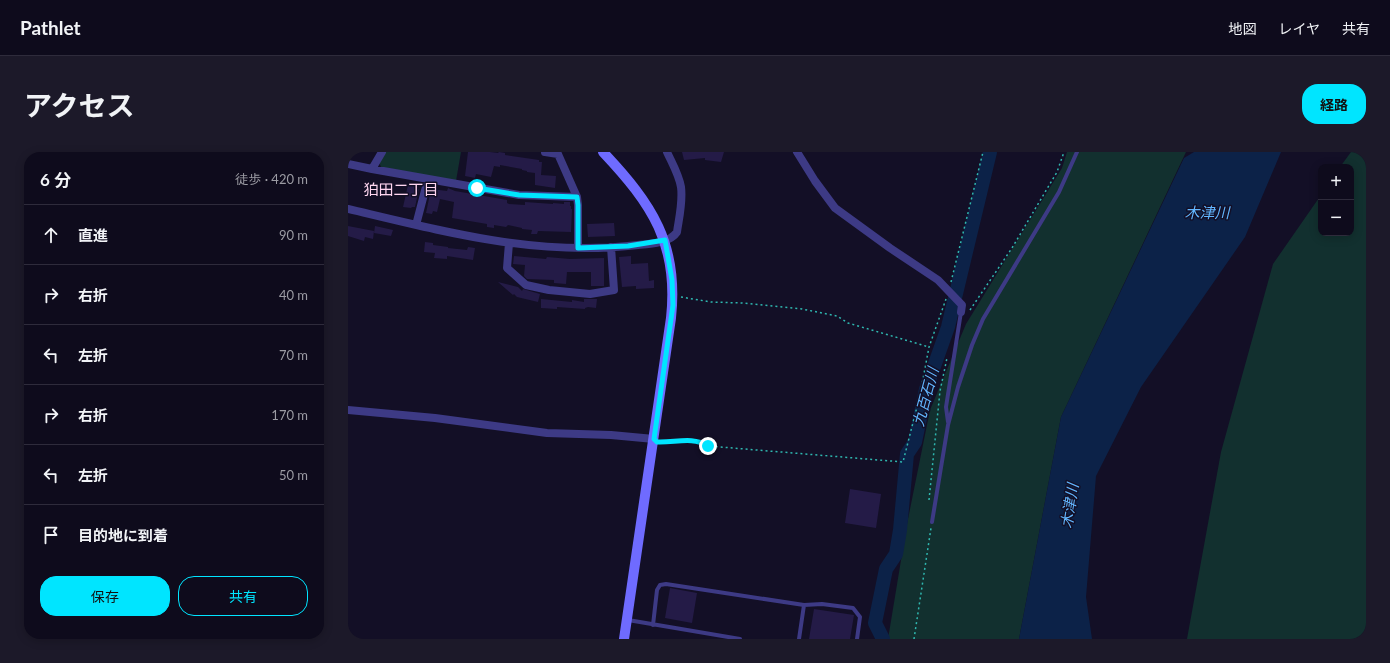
<!DOCTYPE html>
<html lang="ja">
<head>
<meta charset="utf-8">
<style>
	body { margin:0; font-family:Lato,"Noto Sans JP",sans-serif; background:#1c1929; color:#f1f3f6 }
	.controls { position:absolute; right:12px; top:12px; display:grid; overflow:hidden; border-radius:8px; box-shadow:0 2px 10px #0003 }
	.controls button { width:36px; height:36px; display:grid; place-items:center; padding:0; border:0; border-bottom:1px solid #2e2b3b; background:#0e0b1c; color:#f1f3f6; font:20px sans-serif }
	.stop { position:absolute; width:12px; height:12px; margin:-9px; border:3px solid #00e5ff; border-radius:50%; background:#fff }
	.stop.end { background:#00e5ff; border-color:#fff; box-shadow:0 1px 4px #0008 }
	.list { margin:0; padding:0; list-style:none }
	h2 { display:flex; justify-content:space-between; align-items:center; height:52px; margin:0; padding:0 16px; font-size:17px }
	h2 small { font-size:13px; font-weight:400; color:#9b9ba3 }
	.list li { display:grid; grid-template-columns:26px 1fr auto; gap:12px; align-items:center; box-sizing:border-box; height:60px; padding:0 16px; border-top:1px solid #2e2b3b }
	.list b { display:block; font-size:15px; white-space:nowrap }
	.list em { font-size:13px; font-style:normal; color:#9b9ba3 }
	.actions { display:flex; gap:8px; padding:12px 16px }
	.actions a { flex:1; padding:9px 0; border:1px solid #00e5ff; border-radius:16px; text-align:center; font-size:14px; color:#00e5ff }
	.actions .main { background:#00e5ff; color:#111 }
	.icon { flex:none; width:22px; height:22px; fill:none; stroke:currentColor; stroke-width:2; stroke-linecap:round; stroke-linejoin:round }
	.map { position:relative; flex:none; width:1018px; height:487px; overflow:hidden; border-radius:16px }
	header { display:flex; align-items:center; gap:24px; box-sizing:border-box; height:56px; padding:0 20px; background:#0e0b1c; border-bottom:1px solid #2e2b3b }
	header strong { font-size:19px }
	nav { display:flex; gap:22px; margin-inline-start:auto; font-size:14px }
	.intro { display:flex; align-items:center; justify-content:space-between; box-sizing:border-box; height:96px; padding:0 24px }
	h1 { margin:0; font-size:28px }
	.button { padding:10px 18px; border-radius:16px; background:#00e5ff; color:#111; font-size:14px; font-weight:700 }
	main { display:flex; gap:24px; padding:0 24px }
	aside { flex:1; background:#0e0b1c; border-radius:16px; box-shadow:0 2px 10px #0003 }
	.map>svg:first-child { display:block }
	.green { fill:#12302f }
	.water { fill:#0c2248 }
	.lines { fill:none; stroke-linecap:round; stroke-linejoin:round }
	.river { stroke:#0c2248; stroke-width:14 }
	.building { fill:#241b47 }
	.path { stroke:#2fb8b0; stroke-width:1.5; stroke-dasharray:2 3; stroke-linecap:butt }
	.lane { stroke:#3d3a85; stroke-width:4 }
	.street { stroke:#3d3a85; stroke-width:8 }
	.secondary { stroke:#6f6bff; stroke-width:10 }
	.route { stroke:#00e5ff; stroke-width:5 }
	.labels { text-anchor:middle; stroke-width:3; stroke-linejoin:round; paint-order:stroke }
	.neighbourhood-label { font-size:15px; fill:#ffd6f0; stroke:#130f26 }
	.water-label { font-size:15px; font-style:italic; fill:#62b6ff; stroke:#130f26 }
</style>
</head>
<body>
<header>
<strong>Pathlet</strong>
<nav><a>地図</a><a>レイヤ</a><a>共有</a></nav>
</header>
<div class="intro"><h1>アクセス</h1><a class="button">経路</a></div>
<main>
<aside>
<h2>6 分<small>徒歩 · 420 m</small></h2>
<ul class="list">
<li><svg class="icon" aria-label="ahead" viewBox="0 0 24 24"><path d="M12 20V5M6 11l6-6 6 6"/></svg><div><b>直進</b></div><em>90 m</em></li>
<li><svg class="icon" aria-label="right" viewBox="0 0 24 24"><path d="M7 20v-9h11M14 6l5 5-5 5"/></svg><div><b>右折</b></div><em>40 m</em></li>
<li><svg class="icon" aria-label="left" viewBox="0 0 24 24"><path d="M17 20v-9H6M10 6l-5 5 5 5"/></svg><div><b>左折</b></div><em>70 m</em></li>
<li><svg class="icon" aria-label="right" viewBox="0 0 24 24"><path d="M7 20v-9h11M14 6l5 5-5 5"/></svg><div><b>右折</b></div><em>170 m</em></li>
<li><svg class="icon" aria-label="left" viewBox="0 0 24 24"><path d="M17 20v-9H6M10 6l-5 5 5 5"/></svg><div><b>左折</b></div><em>50 m</em></li>
<li><svg class="icon" aria-label="arrive" viewBox="0 0 24 24"><path d="M6 21V4h12l-3 4 3 4H6"/></svg><div><b>目的地に到着</b></div></li>
</ul>
<div class="actions"><a class="main">保存</a><a>共有</a></div>
</aside>
<div class="map">
<svg width="1018" height="487" viewBox="0 0 1018 487">
	<rect width="100%" height="100%" fill="#130f26"/>
	<path class="green" d="M38 0H113L108 29 33 15 31 10Z
		M719 0H838L713 265 671 487H540L559 372 582 258 618 172 714 16Z
		M1003 0H1018V487H839L873 300 925 112 973 43V81H1003V15H992Z"/>
	<path class="water" d="M846 0H933L897 85 793 235 748 324 738 445 744 487H671L713 265 836 6Z"/>
	<g class="lines">
		<path class="river" d="M535 487 527 471 538 417 548 402 552 378 559 302 567 290 578 237 600 175 642 0"/>
	</g>
	<path class="building" d="M120 0H142L150 1 151 0 157 1V3L191 8V10H194L193 23 208 24 207 36 187 33V21L179 20V19L174 18V17L152 13V15L146 14 143 25 128 22 127 26 117 24Z
		M334 0H376L373 10 357 8V6L336 8Z
		M60 33 67 34 66 36 71 37 67 55H64L63 56 55 55Z
		M100 36 107 39 159 48V51L161 52 177 53V50L205 52V51L216 52V50H222V54H223V57H224L223 80 190 79 189 82H183L184 78 174 77V76L160 73 158 75 146 73V76L139 75V72L104 66 106 50 92 47 89 60 85 59 84 62 78 61 83 37 99 39Z
		M266 71 267 84 240 85 239 72Z
		M0 74 26 79 25 87 17 85 16 89 0 84Z
		M27 74 45 78 43 84 26 81Z
		M77 90 85 91V93L100 95V96L119 98 120 95 127 96 125 108 99 104V107L86 106 87 101 76 100Z
		M166 104 198 107 199 105 222 107 256 106V134H243V120H219L218 132 206 131V128L179 127 176 124 177 113 165 112Z
		M283 104V112L300 111 301 129 306 128V136L288 137V134L274 135 271 105Z
		M150 130 170 135 174 139 175 137 192 142 190 150 169 145 166 142 165 143Z
		M193 147 224 150V148L236 150V147H249L248 156 240 155 237 156V157L209 155V157L193 156Z
		M502 337 533 342 528 376 497 371Z
		M322 436 349 441 344 471 317 466Z
		M466 457 506 463 502 487H461Z"/>
	<g class="lines">
		<path class="path" d="M603 130 635 0
			M333 145 363 150 394 151 454 157 489 164 500 171 581 195
			M622 158 664 96 709 20 716 0
			M314 290C332 291 344 283 360 294L555 310 572 243 581 195 598 147
			M581 348 592 239 599 206
			M566 487 583 376"/>
		<path class="lane" d="M600 270 598 255 613 160
			M584 370 600 273 610 235 624 193 635 167 711 40 729 0
			M280 468 392 487
			M305 473 309 438 312 433 318 432 456 453 474 452 505 456 512 465 509 487
			M451 487 456 453"/>
		<path class="street" d="M197 0 210 2 229 45 230 53V96
			M449 0 467 29 487 56 542 96 590 128 614 153 613 160
			M0 12 24 17 34 0
			M24 17 171 43 229 45
			M0 57C97 80 189 105 290 93 302 92 322 91 329 80 331 66 335 50 333 35 331 23 324 11 319 0
			M68 73 80 27
			M161 91 159 116 178 133 201 138 242 142 266 138 263 95
			M0 258 87 266 199 281 263 283 306 287"/>
		<path class="secondary" d="M255 0C304 52 331 92 323 166L276 487"/>
	</g>
	<g class="lines">
		<path class="route" d="M129 36 171 43 229 45 230 53V96L280 94 317 88 324 128 325 153 306 287 309 290C327 291 344 284 360 294"/>
	</g>
	<g class="labels">
		<g class="neighbourhood-label">
			<text x="53" y="43">狛田二丁目</text>
		</g>
		<g class="water-label">
			<text x="859" y="66">木津川</text>
			<text transform="translate(578 245) rotate(-75)" y="5">九百石川</text>
			<text transform="translate(722 354) rotate(-81)" y="5">木津川</text>
		</g>
	</g>
</svg>
<div class="controls">
<button>+</button>
<button>−</button>
</div>
<div class="stop" style="left:129px;top:36px"></div>
<div class="stop end" style="left:360px;top:294px"></div>
</div>
</main>
</body>
</html>
